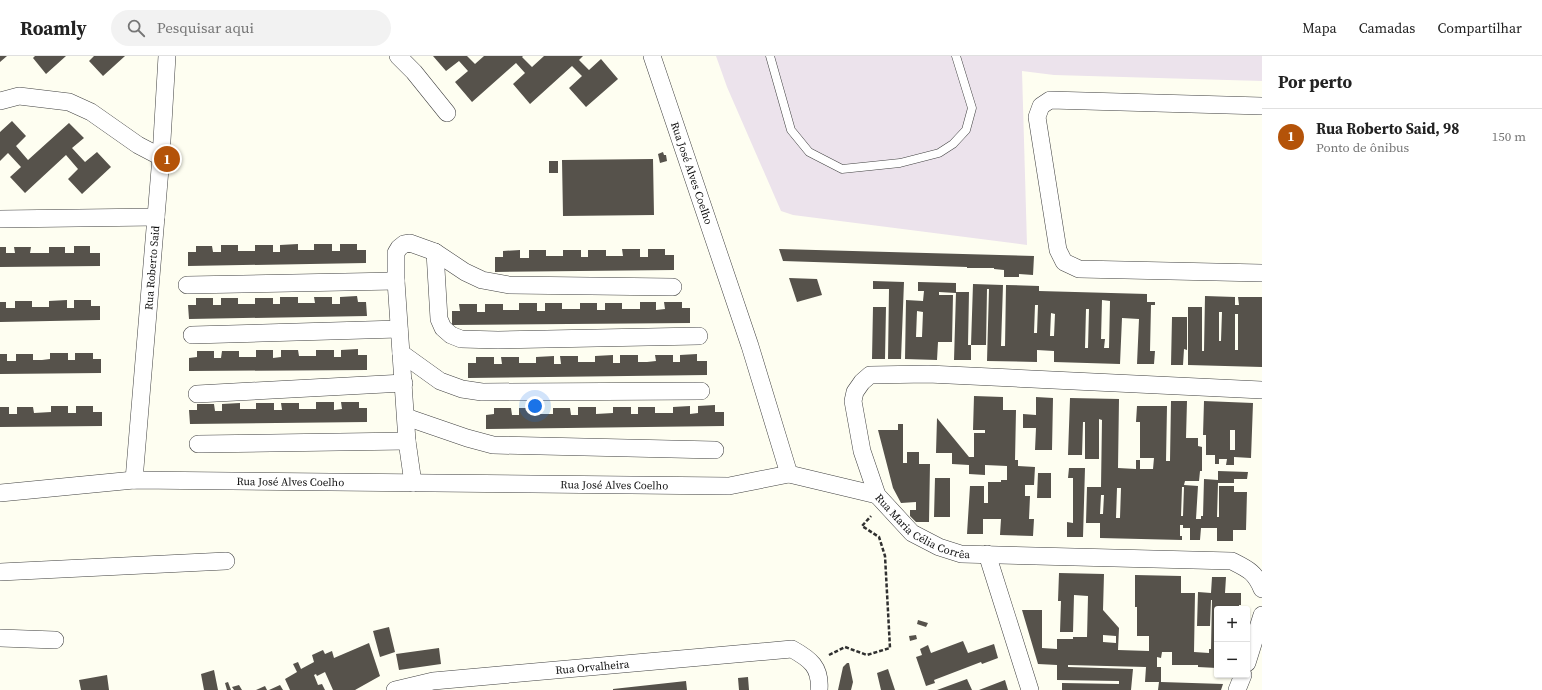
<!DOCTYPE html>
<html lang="pt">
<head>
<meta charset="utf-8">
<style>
	body { margin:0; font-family:"Source Serif 4",serif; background:#f2f2f2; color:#222 }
	.controls { position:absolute; right:12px; bottom:12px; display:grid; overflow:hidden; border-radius:4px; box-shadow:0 1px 3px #0004 }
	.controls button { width:36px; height:36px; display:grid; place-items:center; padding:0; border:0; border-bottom:1px solid #e0e0e0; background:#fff; color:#222; font:20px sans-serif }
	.you { position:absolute; left:535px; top:350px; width:14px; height:14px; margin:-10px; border:3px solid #fff; border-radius:50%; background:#1a73e8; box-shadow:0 0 0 6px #1a73e833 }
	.badge { display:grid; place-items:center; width:26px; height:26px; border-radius:50%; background:#b45309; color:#fff; font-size:13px; font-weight:700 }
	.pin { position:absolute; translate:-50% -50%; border:2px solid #fff; box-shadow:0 1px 4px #0006 }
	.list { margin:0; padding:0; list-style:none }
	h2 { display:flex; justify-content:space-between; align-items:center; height:52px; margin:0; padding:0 16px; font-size:17px }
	h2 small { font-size:13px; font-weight:400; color:#767676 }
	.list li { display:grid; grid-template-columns:26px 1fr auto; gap:12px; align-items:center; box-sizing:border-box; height:56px; padding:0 16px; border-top:1px solid #e0e0e0 }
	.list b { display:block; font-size:15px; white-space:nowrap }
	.list p { margin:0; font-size:13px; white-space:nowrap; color:#767676 }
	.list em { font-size:13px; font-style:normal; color:#767676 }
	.icon { flex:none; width:22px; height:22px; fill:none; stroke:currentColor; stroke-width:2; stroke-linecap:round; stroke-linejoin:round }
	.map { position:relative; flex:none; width:1262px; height:634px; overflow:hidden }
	header { display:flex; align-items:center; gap:24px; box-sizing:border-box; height:56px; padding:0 20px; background:#fff; border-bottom:1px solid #e0e0e0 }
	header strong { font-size:19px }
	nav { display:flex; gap:22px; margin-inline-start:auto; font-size:14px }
	.search { width:280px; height:36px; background:#f2f2f2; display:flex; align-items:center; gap:10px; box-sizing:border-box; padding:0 14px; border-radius:22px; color:#767676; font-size:15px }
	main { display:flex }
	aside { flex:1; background:#fff }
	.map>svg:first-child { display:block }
	.industrial { fill:#ece3ec }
	.building { fill:#56524b; fill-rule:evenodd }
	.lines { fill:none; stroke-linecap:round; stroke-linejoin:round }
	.lane-casing { stroke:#414141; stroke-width:9 }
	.street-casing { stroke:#414141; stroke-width:18 }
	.path { stroke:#303030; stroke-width:2.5; stroke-dasharray:4 2; stroke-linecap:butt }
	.lane { stroke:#fff; stroke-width:8 }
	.street { stroke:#fff; stroke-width:17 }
	.labels { text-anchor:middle; stroke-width:4; stroke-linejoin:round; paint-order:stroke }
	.street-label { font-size:11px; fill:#0e0e0e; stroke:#fff }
</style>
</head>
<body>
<header>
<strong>Roamly</strong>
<div class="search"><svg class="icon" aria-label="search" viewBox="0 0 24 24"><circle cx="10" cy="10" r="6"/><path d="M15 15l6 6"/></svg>Pesquisar aqui</div>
<nav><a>Mapa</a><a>Camadas</a><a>Compartilhar</a></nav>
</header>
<main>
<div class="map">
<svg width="1262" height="634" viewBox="0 0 1262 634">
	<rect width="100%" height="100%" fill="#fefef1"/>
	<path class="industrial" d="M716 0H1262V25L1054 19 1022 15 1027 189 793 159 781 155 727 31Z"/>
	<path class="building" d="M0 0H7L0 6Z
		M35 0H66L46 18 33 2Z
		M94 0H125L103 20 89 5Z
		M433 0H467L475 8 484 0H523L522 1 532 11 544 0H583L579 4 589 14 601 3 618 23 586 51 569 32 582 20 572 10 530 48 513 28 525 17 516 7 472 46 455 26 468 15 459 5 446 15Z
		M12 65 26 80 16 90 28 104 69 67 84 82 72 92 85 106 97 96 111 111 82 138 68 123 78 113 66 99 25 137 10 121 21 111 8 97 0 105V76Z
		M663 96 664 99H666L667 105 660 107 658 98Z
		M653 103 654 159 563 160 562 104Z
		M549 105H558V117H549Z
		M298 188V194H314V188H332V195H340V188H357V194H366V207L188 210V196H196V190H212L213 196H221V189H238V195H255V189H273V196H280V189Z
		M74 190H90V197H100V210L0 211V191H6V197H15L14 191H31L30 197H49V191H65V197H74Z
		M622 193H640V201H648V193H665V199H674V214L495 216V201H503V195L520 194V202H529V194H546V200H563V194H581V201H588V194H606V200H623Z
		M779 193 1034 200 1033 219 1019 218V221H1004V214L994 213V212H967V211L783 205Z
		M789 222 817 223 822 239 797 246Z
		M873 225 904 226 901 303H888L889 233H873Z
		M918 226 956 227V237L939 236V239H953L952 286H938L937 304 905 303 906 244 923 245 924 235H918ZM917 255 923 256 922 281H916Z
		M973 228 1003 229 1001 290H1005L1006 229 1039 230V235L1147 238V246H1155V249H1151L1150 295H1155L1154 308H1137L1139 263 1122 262 1120 308 1054 306V295L1037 294V306L987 305 989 233H987L986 289H971ZM1102 244 1110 245 1109 292H1104L1105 283H1101ZM1035 249H1038L1037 277H1034ZM1086 253H1089L1088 292H1085ZM1051 257 1055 258 1054 280H1050Z
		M956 236H969L968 289H971V304H954Z
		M357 240 358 246H366L367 260 189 263 188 249H196V242H213V249H221V242H238V248H255V242H273V248H280V241H298V247H315L314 241H332V248H340V241Z
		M1205 240 1235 241V249H1239L1238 241H1262V311L1188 309V251H1202V295H1204ZM1219 256H1222L1221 285H1219ZM1235 258H1238V294H1235Z
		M67 244V252H74V244H91V250H100V264L0 266V246H6V252H15V245H32V251H49V245Z
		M640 246H656V254L665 253 664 246H682V252H690V267L452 269V255H460L459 248H477V256H485V248H503V254H519V247H537V255H545V247H562V253H580V247H597V254H605V247H622V253H640Z
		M873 251H886L885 303H872Z
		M1172 261H1187V294L1184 293 1183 309H1171Z
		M358 293V299H367V314L189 315V302L197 301V295H214V302H221L222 295H239V301H256V294H273V302L281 301V294H298L299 300H316V294H334V301H341V294Z
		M50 297H68V304H75V297H93V303H101V317L0 318V298H7V305H16V298H33V304H42L50 303Z
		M697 298V305H707V319L468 322V307H476V301H494V308H502L501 301H519V307H536V301L554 300V308H561L560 300H578V306H595V300L613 299V307H620V299H638V306H647L656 305 655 299H673V306H680V299Z
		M974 340 1003 341V354H1016L1015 404H1018V410L1035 411 1034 429H1025V440H1030L1029 463H1034L1033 480 1000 479 1001 463H983V478H967L970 430H984V447H988V426H1001V424H1007V410L985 409V419L969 418V409L952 408V397H936L937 362 969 401H974V377H985V374H973Z
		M1036 341 1053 342 1052 394H1035L1036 372H1023V358L1036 359Z
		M1070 342 1119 343 1118 412 1136 413V404H1140V413H1153L1154 402H1140V366H1136L1137 350H1167L1166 405H1170L1171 345H1187L1186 382H1198V390L1202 391V415H1200L1199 425H1185L1184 429 1198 430 1196 463H1201V460H1203L1204 423 1218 424V415L1248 416 1247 423H1234V427H1218L1217 461H1219V430H1234V436H1247L1246 474H1233V485H1217V472H1201L1200 484H1190V472H1183V469H1180V480H1182V484L1100 482V467H1086L1087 431H1101L1102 364 1099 363V403H1085V366H1083L1082 399H1068ZM1182 431H1184L1183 460H1181ZM1117 432H1121L1120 462H1116ZM1101 439H1104L1103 458H1100Z
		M1204 345 1253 347 1251 402 1234 401V409H1226L1227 403H1219V408H1215V399H1206V379H1203ZM1230 374H1235V394H1230Z
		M316 346H334V354L342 353 341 346H359V352H367V366L190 368 189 354H197V348H214L215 355H222V348L240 347V353H256V347H274V354H282L281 347H299V353H316Z
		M715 349V356H724V370L486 373V359L494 358V352H511L512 359H519V352H537V358H553V352H570L571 359H578V351H596V358L613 357V351H631V358H638V351H655V357H673V351L690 350V358L698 357V350Z
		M51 350H68V357H76V350H93V356H102V370L0 371V351H9V358H17V351H33L34 357 51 356Z
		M898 368H903V407H907V396H919V408H930L929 466H916L910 460V454H916V446L901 447 893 432 878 374H898Z
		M1069 412H1085L1083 481H1067V466L1073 467V422H1068Z
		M1038 417H1051V442H1037Z
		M935 422H950V461H934Z
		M1059 517 1104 518 1103 554 1119 572 1118 594 1149 595V580H1137V551H1135V519L1181 520V537H1195L1194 596 1209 597V593H1211L1212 544H1211L1210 570H1197L1198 536 1211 537 1212 521H1226L1225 537H1241V549H1239V553H1217V612L1198 611V609H1172V596H1162L1161 602 1157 601V611H1161V626L1223 628 1221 634H1158L1159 626H1145L1146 611 1068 609V611L1133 613 1131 634H1062V627L1119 628V625L1057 624V609L1038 608 1022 554H1042V592L1057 593V583H1073V581H1087L1088 540 1074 539 1073 576H1060L1061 545H1058ZM1103 579 1116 580V587L1103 586Z
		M918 564 928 567 926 571 917 568Z
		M389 571 395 596 380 601 373 575Z
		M916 579 917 583 910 585 909 580Z
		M963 585 968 597 994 588 998 602 982 608 981 606 934 624 935 627 926 630 916 601 922 599 920 593 928 589 931 597Z
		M369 587 380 620 355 634H333L325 616 317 620 316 618 314 619 318 629 322 628 325 634H290L285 623 297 616 293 608 298 606 301 613 314 606 312 599 323 594 325 598 332 595 334 602Z
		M439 592 441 608 399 614 396 598Z
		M847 607H849L853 626 851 634H838L843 611Z
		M888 613 895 634H881L877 617Z
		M214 614 218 634H204L201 618Z
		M107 619 109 634H81L79 624Z
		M748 621 749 634H739L738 622Z
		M967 623 972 634H937Z
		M1005 624 1008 634H979Z
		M686 625 687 634H613V633Z
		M228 626 231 634H227L225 627Z
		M239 629 242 634H234L232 631Z
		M280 629 283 634H269Z
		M265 630 267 634H256Z"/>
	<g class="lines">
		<g class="lane-casing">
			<path id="lane" d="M770 0 791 74 809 96 842 113 900 107 939 97 953 88 966 74 972 52 956 0"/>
		</g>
		<g class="street-casing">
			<g id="street">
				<path d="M398 0 414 16 447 57"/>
				<path d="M0 45 19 40 69 46 91 56 138 89 161 101"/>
				<path d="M1262 50 1050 44 1041 50 1037 61 1058 194 1064 206 1079 213 1262 217"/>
				<path d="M0 163 156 161"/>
				<path d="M435 196 439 263 443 272 451 279 461 283 498 284 699 280"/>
				<path d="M187 229 396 225"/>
				<path d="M192 279 399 273"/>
				<path d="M401 297 440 325 462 333 482 336 701 335"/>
				<path id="s1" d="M1262 334 928 318 870 319 862 326 855 336 853 345 862 395 877 439 912 477 939 491 961 498 1232 505C1248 513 1255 516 1262 533"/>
				<path d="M197 338 404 327"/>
				<path d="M406 361 467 382 493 389 715 394"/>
				<path d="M198 388 407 385"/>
				<path d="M789 418 877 439"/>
				<path id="s2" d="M134 424 161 101 167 0"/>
				<path d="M413 427 407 385 396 225V197L399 192 404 188 410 187 435 196 465 216 482 224 509 229 673 231"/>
				<path id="s3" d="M0 437 134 424 729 430 789 418 750 290 652 0"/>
				<path d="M987 498 1030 634"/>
				<path d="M0 516 226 505"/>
				<path d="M0 582 55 584"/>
				<path d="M1247 607 1262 559"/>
				<path id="s4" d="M395 634 433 625 792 593C810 603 821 611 819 634"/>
				<path d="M1237 634 1243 619"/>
			</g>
		</g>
		<path class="path" d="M829 599 845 591 867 599 890 592 885 500 879 481 862 470 871 460"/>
		<use href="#lane" class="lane"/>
		<use href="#street" class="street"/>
	</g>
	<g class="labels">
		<g class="street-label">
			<text transform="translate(692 117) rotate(71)" y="4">Rua José Alves Coelho</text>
			<text dy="4" stroke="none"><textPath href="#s2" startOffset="213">Rua Roberto Said</textPath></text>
			<text dy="4" stroke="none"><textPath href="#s3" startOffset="291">Rua José Alves Coelho</textPath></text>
			<text dy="4" stroke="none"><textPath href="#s3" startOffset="615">Rua José Alves Coelho</textPath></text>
			<text dy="4" stroke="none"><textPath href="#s1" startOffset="579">Rua Maria Célia Corrêa</textPath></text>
			<text dy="4" stroke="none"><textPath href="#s4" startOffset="199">Rua Orvalheira</textPath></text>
		</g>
	</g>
</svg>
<div class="controls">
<button>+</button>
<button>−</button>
</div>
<div class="you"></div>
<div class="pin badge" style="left:167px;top:103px">1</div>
</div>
<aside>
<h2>Por perto<small></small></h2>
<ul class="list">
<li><span class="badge">1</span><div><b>Rua Roberto Said, 98</b><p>Ponto de ônibus</p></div><em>150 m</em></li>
</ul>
</aside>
</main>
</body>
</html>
